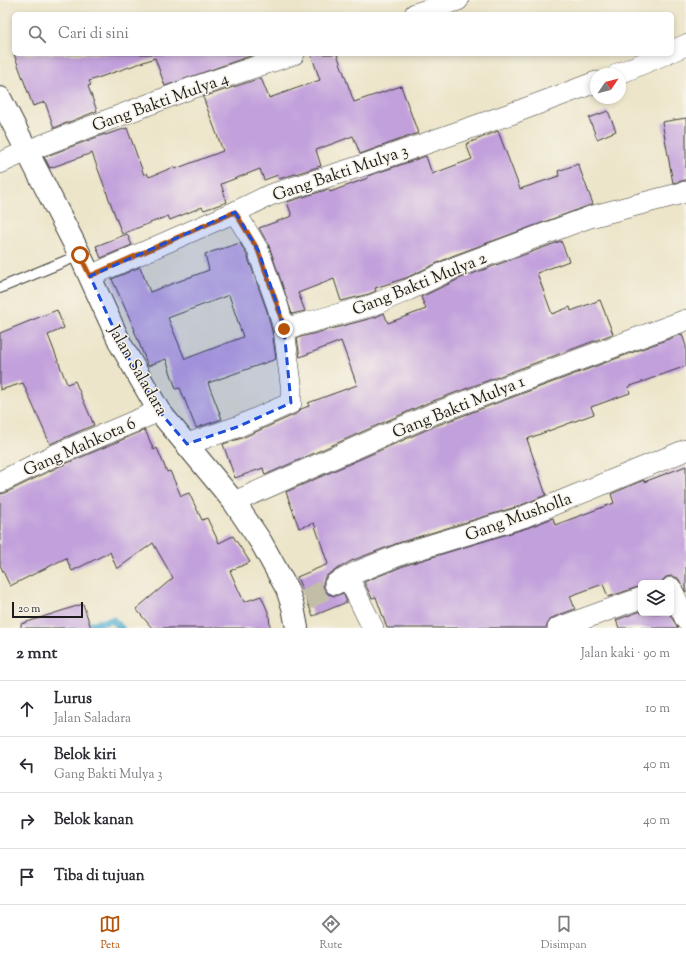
<!DOCTYPE html>
<html lang="id">
<head>
<meta charset="utf-8">
<style>
	body { margin:0; font-family:"Sorts Mill Goudy",serif; background:#f2f2f3; color:#2b2b33 }
	.controls { position:absolute; right:12px; bottom:12px; display:grid; overflow:hidden; border-radius:6px; box-shadow:0 2px 6px #0003 }
	.controls button { width:36px; height:36px; display:grid; place-items:center; padding:0; border:0; border-bottom:1px solid #e1e1e2; background:#fff; color:#2b2b33; font:20px sans-serif }
	.compass { position:absolute; left:590px; top:68px; width:36px; height:36px; border-radius:50%; background:#fff; box-shadow:0 2px 6px #0003; rotate:55deg }
	.scale { position:absolute; left:12px; bottom:10px; width:71px; box-sizing:border-box; padding-left:4px; border:2px solid #1c1c1c; border-top:0; font-size:11px; line-height:14px; white-space:nowrap; color:#1c1c1c; -webkit-text-stroke:3px #f7f3e8; paint-order:stroke }
	.stop { position:absolute; width:12px; height:12px; margin:-9px; border:3px solid #b45309; border-radius:50%; background:#fff }
	.stop.end { background:#b45309; border-color:#fff; box-shadow:0 1px 4px #0008 }
	.list { margin:0; padding:0; list-style:none }
	h2 { display:flex; justify-content:space-between; align-items:center; height:52px; margin:0; padding:0 16px; font-size:17px }
	h2 small { font-size:13px; font-weight:400; color:#7c7c81 }
	.list li { display:grid; grid-template-columns:26px 1fr auto; gap:12px; align-items:center; box-sizing:border-box; height:56px; padding:0 16px; border-top:1px solid #e1e1e2 }
	.list b { display:block; font-size:15px; white-space:nowrap }
	.list p { margin:0; font-size:13px; white-space:nowrap; color:#7c7c81 }
	.list em { font-size:13px; font-style:normal; color:#7c7c81 }
	.icon { flex:none; width:22px; height:22px; fill:none; stroke:currentColor; stroke-width:2; stroke-linecap:round; stroke-linejoin:round }
	.map { position:relative; flex:none; width:686px; height:628px; overflow:hidden }
	.search { position:absolute; background:#fff; box-shadow:0 2px 6px #0003; left:12px; right:12px; top:12px; height:44px; display:flex; align-items:center; gap:10px; box-sizing:border-box; padding:0 14px; border-radius:6px; color:#7c7c81; font-size:15px }
	.sheet { height:276px; background:#fff }
	nav { display:flex; justify-content:space-around; align-items:center; box-sizing:border-box; height:56px; border-top:1px solid #e1e1e2; background:#fff; font-size:11px; color:#7c7c81 }
	nav a { display:grid; justify-items:center; gap:2px }
	nav .on { color:#b45309 }
	.map>svg:first-child { display:block }
	.lines { fill:none; stroke-linecap:round; stroke-linejoin:round }
	.stream { stroke:#53afd1; stroke-width:7 }
	.building { fill:#c2a0dc; fill-rule:evenodd }
	.street-tunnel { stroke:#c2bda6; stroke-width:21; stroke-dasharray:21 10; stroke-linecap:butt }
	.lane-casing { stroke:#3b3a36; stroke-width:12 }
	.street-casing { stroke:#3b3a36; stroke-width:22 }
	.secondary-casing { stroke:#3b3a36; stroke-width:24 }
	.lane { stroke:#fff; stroke-width:10 }
	.street { stroke:#fff; stroke-width:21 }
	.secondary { stroke:#fff; stroke-width:22 }
	.route { stroke:#b45309; stroke-width:5 }
	.marked { fill:#1d4ed8; fill-opacity:0.2; stroke:#1d4ed8; stroke-width:3; stroke-dasharray:8 5; stroke-linejoin:round }
	.labels { text-anchor:middle; stroke-width:3; stroke-linejoin:round; paint-order:stroke }
	.street-label { font-size:17px; fill:#1c1c1c; stroke:#f7f3e8 }
</style>
</head>
<body>
<div class="map">
<svg width="686" height="628" viewBox="0 0 686 628">
	<rect width="100%" height="100%" fill="#f7f3e8"/>
	<filter id="ink" filterUnits="userSpaceOnUse"><feTurbulence type="fractalNoise" baseFrequency=".025" numOctaves="2"/><feDisplacementMap in="SourceGraphic" scale="8" xChannelSelector="R" yChannelSelector="G"/><feConvolveMatrix kernelMatrix="1 2 1 2 8 2 1 2 1" color-interpolation-filters="sRGB"/></filter>
	<filter id="wash" filterUnits="userSpaceOnUse"><feTurbulence type="fractalNoise" baseFrequency=".012" numOctaves="4" result="noise"/><feDisplacementMap in="SourceGraphic" scale="16" xChannelSelector="R" yChannelSelector="G"/><feGaussianBlur stdDeviation="0.9" result="paint"/><feColorMatrix in="noise" values="0 0 0 0 0 0 0 0 0 0 0 0 0 0 0 0 0 1.4 0 .05"/><feComposite in="paint" operator="in"/></filter>
	<g filter="url(#wash)">
		<rect width="100%" height="100%" fill="#ece5c9"/>
		<g class="lines">
			<path class="stream" d="M73 628 113 620 121 628"/>
		</g>
		<g id="blocks">
			<path class="building" d="M14 54H252L253 55 165 86 155 58 89 81 91 85 88 86 97 111 54 128 45 102 33 106Z
				M311 54H337L354 102 401 86 418 133 360 154 353 136 316 150 321 166 279 179 278 175 264 180 260 169 221 184 227 202 204 210 202 207 170 220 168 216 122 234 92 153 50 168 44 157 105 134V135L127 128 144 175 147 173 149 177 174 167 175 169 223 151 203 97 261 78 269 98 320 80Z
				M608 111 616 131 597 139 589 118Z
				M686 118V180L673 183 662 122Z
				M498 131 520 189 559 176 558 171 578 164 593 204 452 256 406 278 375 288 376 291 369 294 341 301 334 279 298 293 305 311 292 314 269 246 259 228 292 216 287 202 329 189 330 192 368 178V176L426 156 432 174 472 159 466 144Z
				M127 234 132 245 101 258 96 246Z
				M561 241 569 261 537 273 552 314 570 307 571 311 600 300 613 334 425 404 265 475 263 468 235 478 223 444 242 438 296 414 301 409 309 406 308 403 357 385 341 341 300 357 297 338 376 317 384 313 388 323 426 309 421 297 461 278Z
				M240 243 247 255 267 311 272 331 276 359 208 383 222 419 196 428 180 388 176 389 166 359 148 366 134 330H135L112 279 140 267 150 292 209 270 205 254ZM229 295 243 337 185 359 168 318Z
				M57 310 64 328 48 335 67 384 75 381 94 425 50 444 23 383 0 390V333Z
				M682 334 686 346V366L628 387 630 393 591 407 594 414 527 439 546 495 519 506 398 543 351 561 329 574 325 577 323 583 324 589 328 594 335 596 343 593 347 602 313 616 297 577 328 564 314 523 299 528 286 492 435 426Z
				M145 430 154 450 157 448 167 472 170 471 181 496 189 493 202 520 207 518 219 543 233 536 250 562 230 571 244 602 261 596 269 614 270 628H152L136 609 173 578 153 543 117 569 110 552 72 571 66 558 10 586 0 565V494L5 493 58 467Z
				M686 466V592L678 578 672 576 666 577 660 583H641V586L608 597 603 584 570 596 575 609 554 617 549 621 546 628H387L376 597 372 598 364 582 406 565 527 528 553 518 555 525 614 503 611 494 644 480V482Z
				M83 604 91 628H21V624Z
				M641 611V613H669L678 628H619L616 620Z"/>
		</g>
	</g>
	<g filter="url(#ink)">
		<use href="#blocks" fill-opacity="0" stroke="#3b3a36" stroke-width="1"/>
		<g class="lines">
			<path class="street-tunnel" d="M306 600 335 584"/>
			<g class="lane-casing">
				<path id="lane" d="M0 288 80 255"/>
			</g>
			<g class="street-casing">
				<path id="street" d="M415 14 458 0
					M672 51 686 45
					M618 74 665 54
					M0 163 27 151 189 89 294 54
					M235 212 258 250 278 307 284 329
					M90 276 235 212 270 195 358 167 516 112 596 82
					M187 444 237 427 291 403V384L284 329 373 305 408 290 456 267 590 217 686 192
					M0 482 53 456 159 411
					M234 502 430 415 686 320
					M348 577 373 628
					M335 584 357 572 402 554 523 517 686 450
					M671 588 686 620
					M558 628 641 598"/>
			</g>
			<g class="secondary-casing">
				<path id="secondary" d="M0 98 80 255 121 345 159 411 234 502 261 542 287 589 293 607 297 628"/>
			</g>
			<use href="#lane" class="lane"/>
			<use href="#street" class="street"/>
			<use href="#secondary" class="secondary"/>
		</g>
	</g>
	<g class="lines" filter="url(#ink)">
		<path class="route" d="M80 255 90 276 235 212 258 250 278 307 284 329"/>
	</g>
	<path class="marked" d="M235 212 258 250 278 307 284 329 291 403 237 427 187 444 159 411 121 345 90 276Z"/>
	<g class="labels">
		<g class="street-label">
			<text transform="translate(160 101) rotate(-20)" y="6">Gang Bakti Mulya 4</text>
			<text transform="translate(340 172) rotate(-19)" y="6">Gang Bakti Mulya 3</text>
			<text transform="translate(419 283) rotate(-22)" y="6">Gang Bakti Mulya 2</text>
			<text transform="translate(139 370) rotate(60)" y="6">Jalan Saladara</text>
			<text transform="translate(458 406) rotate(-22)" y="6">Gang Bakti Mulya 1</text>
			<text transform="translate(79 446) rotate(-24)" y="6">Gang Mahkota 6</text>
			<text transform="translate(518 516) rotate(-20)" y="6">Gang Musholla</text>
		</g>
	</g>
</svg>
<div class="controls">
<button><svg class="icon" aria-label="layers" viewBox="0 0 24 24"><path d="M12 4l9 5-9 5-9-5zM3 14l9 5 9-5"/></svg></button>
</div>
<svg class="compass" viewBox="-18 -18 36 36"><path d="M0-13l5 13h-10z" fill="#e53935"/><path d="M0 13l5-13h-10z" fill="#7c7c81"/></svg>
<div class="scale">20 m</div>
<div class="stop" style="left:80px;top:255px"></div>
<div class="stop end" style="left:284px;top:329px"></div>
<div class="search"><svg class="icon" aria-label="search" viewBox="0 0 24 24"><circle cx="10" cy="10" r="6"/><path d="M15 15l6 6"/></svg>Cari di sini</div>
</div>
<section class="sheet">
<h2>2 mnt<small>Jalan kaki · 90 m</small></h2>
<ul class="list">
<li><svg class="icon" aria-label="ahead" viewBox="0 0 24 24"><path d="M12 20V5M6 11l6-6 6 6"/></svg><div><b>Lurus</b><p>Jalan Saladara</p></div><em>10 m</em></li>
<li><svg class="icon" aria-label="left" viewBox="0 0 24 24"><path d="M17 20v-9H6M10 6l-5 5 5 5"/></svg><div><b>Belok kiri</b><p>Gang Bakti Mulya 3</p></div><em>40 m</em></li>
<li><svg class="icon" aria-label="right" viewBox="0 0 24 24"><path d="M7 20v-9h11M14 6l5 5-5 5"/></svg><div><b>Belok kanan</b></div><em>40 m</em></li>
<li><svg class="icon" aria-label="arrive" viewBox="0 0 24 24"><path d="M6 21V4h12l-3 4 3 4H6"/></svg><div><b>Tiba di tujuan</b></div></li>
</ul>
</section>
<nav>
<a class="on"><svg class="icon" aria-label="map" viewBox="0 0 24 24"><path d="M3 6l6-2 6 2 6-2v14l-6 2-6-2-6 2zM9 4v14M15 6v14"/></svg>Peta</a>
<a><svg class="icon" aria-label="directions" viewBox="0 0 24 24"><path d="M12 3l9 9-9 9-9-9zM9 14v-3h6M13 9l2 2-2 2"/></svg>Rute</a>
<a><svg class="icon" aria-label="saved" viewBox="0 0 24 24"><path d="M7 4h10v16l-5-4-5 4z"/></svg>Disimpan</a>
</nav>
</body>
</html>
